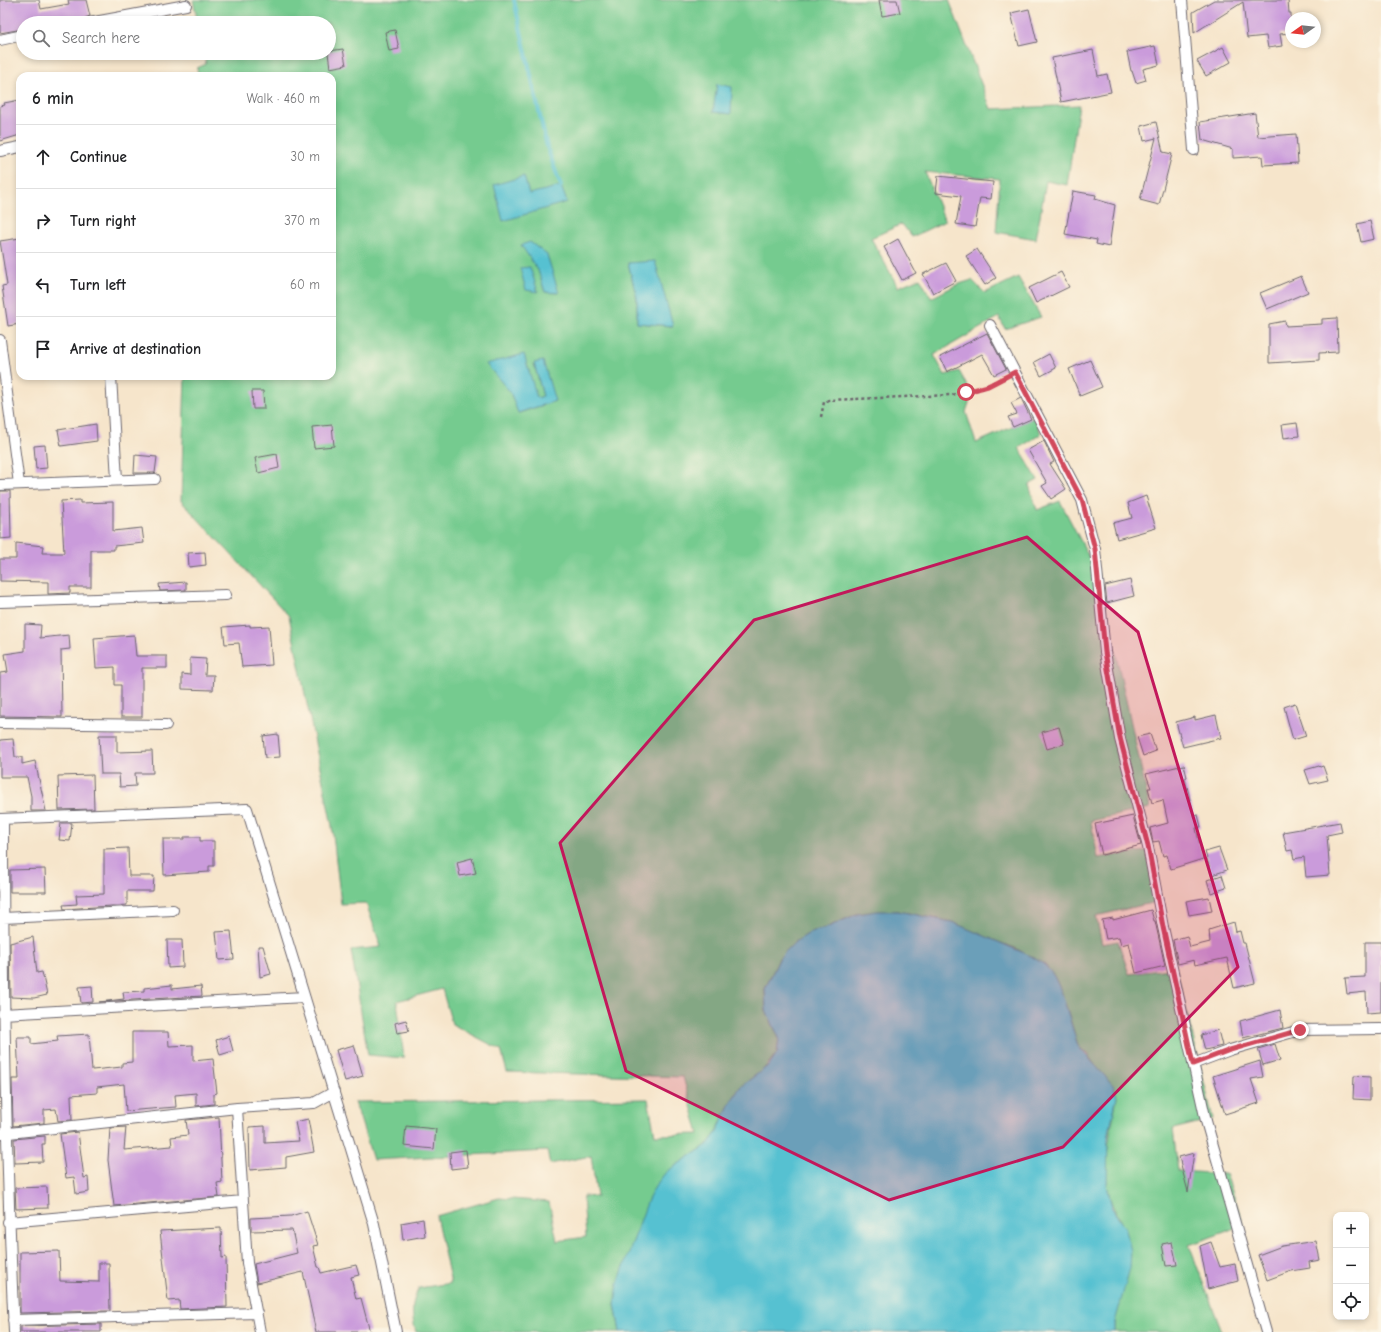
<!DOCTYPE html>
<html lang="en">
<head>
<meta charset="utf-8">
<style>
	body { margin:0; font-family:"Comic Neue",sans-serif; background:#f6f6f6; color:#202124 }
	.controls { position:absolute; right:12px; bottom:12px; display:grid; overflow:hidden; border-radius:8px; box-shadow:0 2px 6px #0003 }
	.controls button { width:36px; height:36px; display:grid; place-items:center; padding:0; border:0; border-bottom:1px solid #e0e0e0; background:#fff; color:#202124; font:20px sans-serif }
	.compass { position:absolute; left:1285px; top:12px; width:36px; height:36px; border-radius:50%; background:#fff; box-shadow:0 2px 6px #0003; rotate:255deg }
	.stop { position:absolute; width:12px; height:12px; margin:-9px; border:3px solid #d1495b; border-radius:50%; background:#fff }
	.stop.end { background:#d1495b; border-color:#fff; box-shadow:0 1px 4px #0008 }
	.list { margin:0; padding:0; list-style:none }
	h2 { display:flex; justify-content:space-between; align-items:center; height:52px; margin:0; padding:0 16px; font-size:17px }
	h2 small { font-size:13px; font-weight:400; color:#757577 }
	.list li { display:grid; grid-template-columns:26px 1fr auto; gap:12px; align-items:center; box-sizing:border-box; height:64px; padding:0 16px; border-top:1px solid #e0e0e0 }
	.list b { display:block; font-size:15px; white-space:nowrap }
	.list em { font-size:13px; font-style:normal; color:#757577 }
	.icon { flex:none; width:22px; height:22px; fill:none; stroke:currentColor; stroke-width:2; stroke-linecap:round; stroke-linejoin:round }
	.map { position:relative; flex:none; width:1381px; height:1332px; overflow:hidden }
	.search { position:absolute; background:#fff; box-shadow:0 2px 6px #0003; left:16px; top:16px; width:320px; height:44px; display:flex; align-items:center; gap:10px; box-sizing:border-box; padding:0 14px; border-radius:22px; color:#757577; font-size:15px }
	.panel { position:absolute; background:#fff; box-shadow:0 2px 6px #0003; left:16px; top:72px; width:320px; height:308px; border-radius:12px }
	.map>svg:first-child { display:block }
	.green { fill:#74cb8f; stroke:#4b7665; fill-rule:evenodd }
	.water { fill:#56c1d1; stroke:#3c7286 }
	.lines { fill:none; stroke-linecap:round; stroke-linejoin:round }
	.stream { stroke:#56c1d1; stroke-width:4 }
	.building { fill:#ca9bdb }
	.minor-casing { stroke:#6c666d; stroke-width:12 }
	.path { stroke:#6c666d; stroke-width:2.5; stroke-dasharray:3 3; stroke-linecap:butt }
	.minor { stroke:#fff; stroke-width:10 }
	.route { stroke:#d1495b; stroke-width:5 }
	.marked { fill:#c2185b; fill-opacity:0.2; stroke:#c2185b; stroke-width:3; stroke-linejoin:round }
</style>
</head>
<body>
<div class="map">
<svg width="1381" height="1332" viewBox="0 0 1381 1332">
	<rect width="100%" height="100%" fill="#fcf5e5"/>
	<filter id="ink" filterUnits="userSpaceOnUse"><feTurbulence type="fractalNoise" baseFrequency=".025" numOctaves="2"/><feDisplacementMap in="SourceGraphic" scale="8" xChannelSelector="R" yChannelSelector="G"/><feConvolveMatrix kernelMatrix="1 2 1 2 8 2 1 2 1" color-interpolation-filters="sRGB"/></filter>
	<filter id="wash" filterUnits="userSpaceOnUse"><feTurbulence type="fractalNoise" baseFrequency=".012" numOctaves="4" result="noise"/><feDisplacementMap in="SourceGraphic" scale="16" xChannelSelector="R" yChannelSelector="G"/><feGaussianBlur stdDeviation="0.9" result="paint"/><feColorMatrix in="noise" values="0 0 0 0 0 0 0 0 0 0 0 0 0 0 0 0 0 1.4 0 .05"/><feComposite in="paint" operator="in"/></filter>
	<g filter="url(#wash)">
		<rect width="100%" height="100%" fill="#f6e5cb"/>
		<path class="green" d="M193 0H949L991 109 1079 105 1067 185 1046 181 1036 239 996 232 1000 179 925 172 945 221 912 237 902 224 871 238 898 287 920 278 931 298 956 285 972 280 985 293 1018 277 1041 317 1005 329 999 317 934 355 945 375 959 371 972 394 966 412 976 443 1035 417 1041 434 1019 448 1038 480 1029 485 1037 510 1060 501 1098 574 1150 808 1091 821 1098 858 1151 850 1160 901 1096 916 1102 944 1118 941 1129 974 1176 968 1213 1119 1173 1129 1178 1171 1226 1174 1244 1225 1189 1245 1222 1332H1115L1120 1219C1095 1184 1111 1135 1117 1096L1087 1054 1078 1046 1067 1009 1045 965 1015 948 981 936 952 922 898 911 857 914 826 928 811 932 780 957 765 989 766 1010 779 1038 777 1053 721 1121 717 1132 707 1145 674 1167 643 1216 624 1268 615 1304 620 1332H416C411 1316 411 1302 419 1288L451 1283 436 1216 499 1198 549 1202 557 1241 586 1237 583 1196 597 1197 591 1156 550 1164 547 1151 373 1160 355 1102 648 1099 655 1135 699 1134 683 1077 507 1072 501 1050 452 1024 442 989 397 1001 404 1058 368 1055 351 950 381 947 366 903 341 904 332 826 289 616 181 501 185 376H332V76H198L197 68 206 64 204 53H329V23H198ZM561 186 503 221 529 195ZM522 245 547 255 558 293 545 292 538 270ZM628 263 672 326 637 323V298ZM534 364 555 401 519 413 510 392 537 398 543 396Z"/>
		<path class="water" d="M717 84 732 87 731 114 713 112Z
			M524 176 529 194 561 186 567 202 503 221 494 185Z
			M530 242 547 255 559 293 545 292 538 270 521 245Z
			M655 261 673 326 637 323V298L628 263Z
			M530 267 538 292 526 290 520 268Z
			M524 354 537 398 543 396 534 363 543 361 555 401 518 413 510 392 486 364Z
			M877 911H898L952 922 1031 956 1045 965 1054 976 1062 993 1078 1046 1113 1085 1117 1096 1108 1137 1107 1185 1112 1208 1126 1230 1131 1251 1130 1268 1115 1322V1332H620L615 1304 618 1283 648 1200 656 1185 666 1172 707 1145 717 1132 729 1105 740 1087 769 1065 777 1053 779 1038 766 1010 765 989 780 957 795 942 811 932 826 928 857 914Z"/>
		<g class="lines">
			<path class="stream" d="M514 0 547 147 561 186"/>
		</g>
		<g id="blocks">
			<path class="building" d="M0 0H39L41 9 69 4 68 0H86L90 16 85 18 83 23H23V29L0 33Z
				M879 0H897L900 13 882 16Z
				M1214 0H1288L1289 13H1291V33L1280 34 1282 46 1268 48 1266 36 1247 38 1243 2 1194 33 1193 12Z
				M1029 9 1037 42 1019 46 1011 13Z
				M395 30 399 49 389 51 385 32Z
				M1155 46 1159 65 1143 69 1146 80 1136 83 1132 71H1131L1127 52Z
				M1223 47 1231 62 1206 76 1197 61Z
				M343 49 346 65 330 68 328 53 329 51Z
				M1093 50 1098 76 1107 74 1111 92 1061 102 1052 58Z
				M20 100V135L0 141V106L5 105 4 103Z
				M1255 113 1258 137 1296 134 1298 163 1263 165 1262 156 1233 158V149L1202 140 1200 122Z
				M1156 122 1163 152 1172 154 1159 205 1140 200 1156 138 1144 141 1141 126Z
				M938 176 993 182 991 199 980 198 975 227 956 224 961 196 936 193Z
				M1073 191 1096 195 1095 199 1115 205 1109 247 1096 244 1097 240 1065 234Z
				M1370 221 1374 239 1361 242 1357 224Z
				M20 238V324L8 326 2 286 7 285 0 241Z
				M898 239 916 273 902 280 884 247Z
				M977 249 996 278 985 285 966 256Z
				M946 263 956 281 933 293 923 274Z
				M1061 272 1069 287 1036 303 1029 288Z
				M1301 276 1308 292 1267 309 1260 293Z
				M1337 318 1338 352 1319 353V360L1269 363V324L1285 321 1286 326 1322 324V319Z
				M987 333 1006 369 994 375 982 354 947 372 940 357Z
				M1049 354 1056 368 1041 376 1034 362Z
				M1090 360 1102 387 1080 396 1069 369Z
				M252 391H263L264 409H253Z
				M1021 398 1031 419 1013 427 1008 417 1017 414 1011 403Z
				M1297 423 1299 436 1284 438 1282 425Z
				M96 424 97 441 61 446 58 430Z
				M332 425 334 446 314 448 312 427Z
				M1044 441 1054 462 1050 464 1066 489 1051 499 1042 486 1047 483 1028 450Z
				M45 445 47 468 36 469 34 446Z
				M277 454 279 468 258 473 255 458Z
				M135 455 157 457 155 473H134Z
				M0 491H10L11 538 0 539Z
				M1146 496 1156 528 1117 539 1113 523 1132 518 1128 503Z
				M80 500V503L113 502V531L142 528 144 543 114 546V550H91V587H70V593L48 594V582L0 581V559H16V543L43 546 42 553H64L61 501Z
				M205 552 206 565 189 567 188 553Z
				M1130 580 1134 596 1107 603 1105 586Z
				M186 582V590L160 591 159 584Z
				M25 624 41 625 40 638 69 635 70 649 61 650 62 717 0 716V673L8 672 5 654 25 651Z
				M250 625V627L269 626 272 665 242 667 239 643 225 644 223 627Z
				M134 635 136 656H167V668H142V717H121V685H115V667L96 668 94 638Z
				M190 658 206 659 205 675H214L213 690 182 689V674L190 675Z
				M1295 703 1306 736 1293 740 1284 707Z
				M1216 715 1221 738 1183 747 1176 722 1195 717V720Z
				M1059 727 1064 744 1047 749 1042 732Z
				M278 734 280 757 265 758 263 736Z
				M1150 734 1156 751 1143 756 1137 737Z
				M99 735H117V752L152 751 153 773H135L136 786 120 787 119 774H101Z
				M13 739 15 757H22V764L35 761 46 811H31V796L27 777H0V740Z
				M1184 765 1187 777 1185 778 1194 816 1198 815 1201 827 1196 828 1203 859 1171 869 1167 855 1163 856 1159 841 1153 842 1150 828 1168 823 1163 800 1152 803 1148 788H1151L1146 774Z
				M1319 766 1320 767 1323 766 1328 780 1310 784 1305 770Z
				M93 775 94 809 59 810 58 776Z
				M1133 816 1141 845 1102 855 1095 824Z
				M1340 822 1342 832 1327 835 1330 875 1306 877 1304 857 1294 859 1292 850 1287 851 1283 832Z
				M61 823H72L70 841 59 840Z
				M184 837H200V841H214V866H209V872L164 875 163 839H184Z
				M128 848 129 876H154L153 891H127V905L64 909 63 905 77 904 76 895 104 894V849Z
				M1219 848 1227 870 1212 875 1205 852Z
				M472 858 476 873 460 876 457 862Z
				M45 869 46 892H10V870Z
				M1222 875 1226 888 1211 893 1207 880Z
				M1209 897 1212 911 1189 915 1186 901Z
				M1151 910 1154 921H1155L1165 966 1136 973 1129 943 1121 945 1119 937 1106 939 1102 920 1113 918V920Z
				M1234 922 1236 932 1240 931 1243 943H1245L1255 983 1234 988 1227 958 1195 965 1194 960 1178 964 1173 940 1187 936 1190 947 1210 942 1209 930Z
				M231 931 234 959 219 960 216 932Z
				M33 937 37 973 42 972 47 995 34 998 11 997 10 943Z
				M167 940H182L183 967 168 968Z
				M1365 942H1381V1012L1367 1013 1366 992 1347 994 1345 978 1365 977Z
				M258 946H263L271 974 260 977Z
				M172 985V989L201 986 202 996 99 1002 124 999 123 992 144 991V988Z
				M92 986 93 1002 81 1003 79 987Z
				M1280 1010 1283 1028 1243 1038 1240 1021Z
				M406 1020 409 1031 397 1033 395 1023Z
				M1218 1030 1222 1046 1205 1050 1201 1035Z
				M132 1032H168L169 1046 193 1045V1061L213 1059 217 1093 214 1094V1104L196 1106V1093L175 1095 176 1107 126 1111 124 1084 97 1087V1093L71 1095 72 1120 58 1121 56 1109 44 1110V1123L13 1126 12 1079H19L17 1037H31V1044L58 1041 57 1036 89 1034 92 1070 122 1067V1063L132 1062Z
				M229 1036 233 1051 220 1055 216 1040Z
				M1275 1044 1280 1060 1263 1065 1258 1049Z
				M354 1045 363 1076 345 1081 336 1050Z
				M1260 1061 1263 1077 1251 1079 1259 1103 1225 1114 1213 1076Z
				M1354 1076 1370 1077V1100L1353 1099Z
				M219 1117 222 1182 217 1183 219 1197 114 1206 108 1160 110 1128 126 1127 124 1150 172 1146 171 1137 188 1135 186 1120Z
				M308 1119 314 1152 286 1157V1167L250 1170 249 1127 265 1126V1143L299 1141 295 1122Z
				M406 1126 436 1129 434 1149 404 1146Z
				M78 1132 84 1178 88 1177 89 1192 76 1194 74 1177 66 1178 60 1134Z
				M45 1136V1144H42L43 1162 15 1163 14 1139Z
				M466 1150 468 1167 451 1169 450 1152Z
				M1194 1153 1188 1192 1179 1157Z
				M47 1187 48 1208 16 1209 15 1188Z
				M307 1211 318 1245 313 1246 318 1267H319L321 1273 356 1265 359 1275 351 1277 356 1299 361 1298 370 1332H316L303 1272 257 1283 254 1264 297 1253 292 1230 251 1231V1218L291 1216Z
				M423 1219 425 1236 403 1240 401 1223Z
				M221 1228 222 1258 226 1257 227 1307 180 1309 179 1300 168 1301 160 1231Z
				M1316 1241 1320 1260 1309 1262 1310 1268 1291 1271 1267 1280 1258 1255 1282 1246Z
				M1172 1242 1177 1265 1166 1266 1162 1244Z
				M1211 1242 1220 1267 1235 1264 1238 1281 1208 1289 1200 1246Z
				M59 1251 60 1281 99 1282V1263H109L110 1311 20 1313V1252Z
				M101 1324V1332H21V1326Z"/>
		</g>
	</g>
	<g filter="url(#ink)">
		<use href="#blocks" fill-opacity="0" stroke="#6c666d" stroke-width="1"/>
		<g class="lines">
			<g class="minor-casing">
				<path id="minor" d="M1182 0 1194 150
					M89 23 186 5
					M0 40 23 35
					M0 151 20 147
					M990 325 1082 500 1095 549 1105 652 1120 739 1148 847 1163 927 1206 1121 1266 1332
					M0 340 19 484
					M111 376 117 480
					M0 485 155 479
					M0 602 226 595
					M0 723 166 725
					M0 819 247 809 374 1224 396 1332
					M3 819C3 990 6 1161 14 1332
					M3 918 173 910
					M3 1014 304 997
					M1193 1064 1230 1050 1300 1030 1381 1029
					M237 1108 247 1263 260 1332
					M0 1134 237 1108 314 1103 334 1092
					M8 1222 243 1201
					M13 1320 257 1313"/>
			</g>
			<path class="path" d="M821 417 824 402 829 400 952 395 980 389 1006 377"/>
			<use href="#minor" class="minor"/>
		</g>
	</g>
	<g class="lines" filter="url(#ink)">
		<path class="route" d="M966 392 988 386 1015 372 1082 500 1095 549 1105 652 1120 738 1148 846 1163 927 1193 1064 1230 1050 1300 1030"/>
	</g>
	<path class="marked" d="M1027 537 1138 632 1238 967 1063 1147 889 1200 626 1071 560 843 754 620Z"/>
</svg>
<div class="controls">
<button>+</button>
<button>−</button>
<button><svg class="icon" aria-label="locate" viewBox="0 0 24 24"><circle cx="12" cy="12" r="6"/><path d="M12 2v4M12 18v4M2 12h4M18 12h4"/></svg></button>
</div>
<svg class="compass" viewBox="-18 -18 36 36"><path d="M0-13l5 13h-10z" fill="#e53935"/><path d="M0 13l5-13h-10z" fill="#757577"/></svg>
<div class="stop" style="left:966px;top:392px"></div>
<div class="stop end" style="left:1300px;top:1030px"></div>
<div class="search"><svg class="icon" aria-label="search" viewBox="0 0 24 24"><circle cx="10" cy="10" r="6"/><path d="M15 15l6 6"/></svg>Search here</div>
<section class="panel">
<h2>6 min<small>Walk · 460 m</small></h2>
<ul class="list">
<li><svg class="icon" aria-label="ahead" viewBox="0 0 24 24"><path d="M12 20V5M6 11l6-6 6 6"/></svg><div><b>Continue</b></div><em>30 m</em></li>
<li><svg class="icon" aria-label="right" viewBox="0 0 24 24"><path d="M7 20v-9h11M14 6l5 5-5 5"/></svg><div><b>Turn right</b></div><em>370 m</em></li>
<li><svg class="icon" aria-label="left" viewBox="0 0 24 24"><path d="M17 20v-9H6M10 6l-5 5 5 5"/></svg><div><b>Turn left</b></div><em>60 m</em></li>
<li><svg class="icon" aria-label="arrive" viewBox="0 0 24 24"><path d="M6 21V4h12l-3 4 3 4H6"/></svg><div><b>Arrive at destination</b></div></li>
</ul>
</section>
</div>
</body>
</html>
